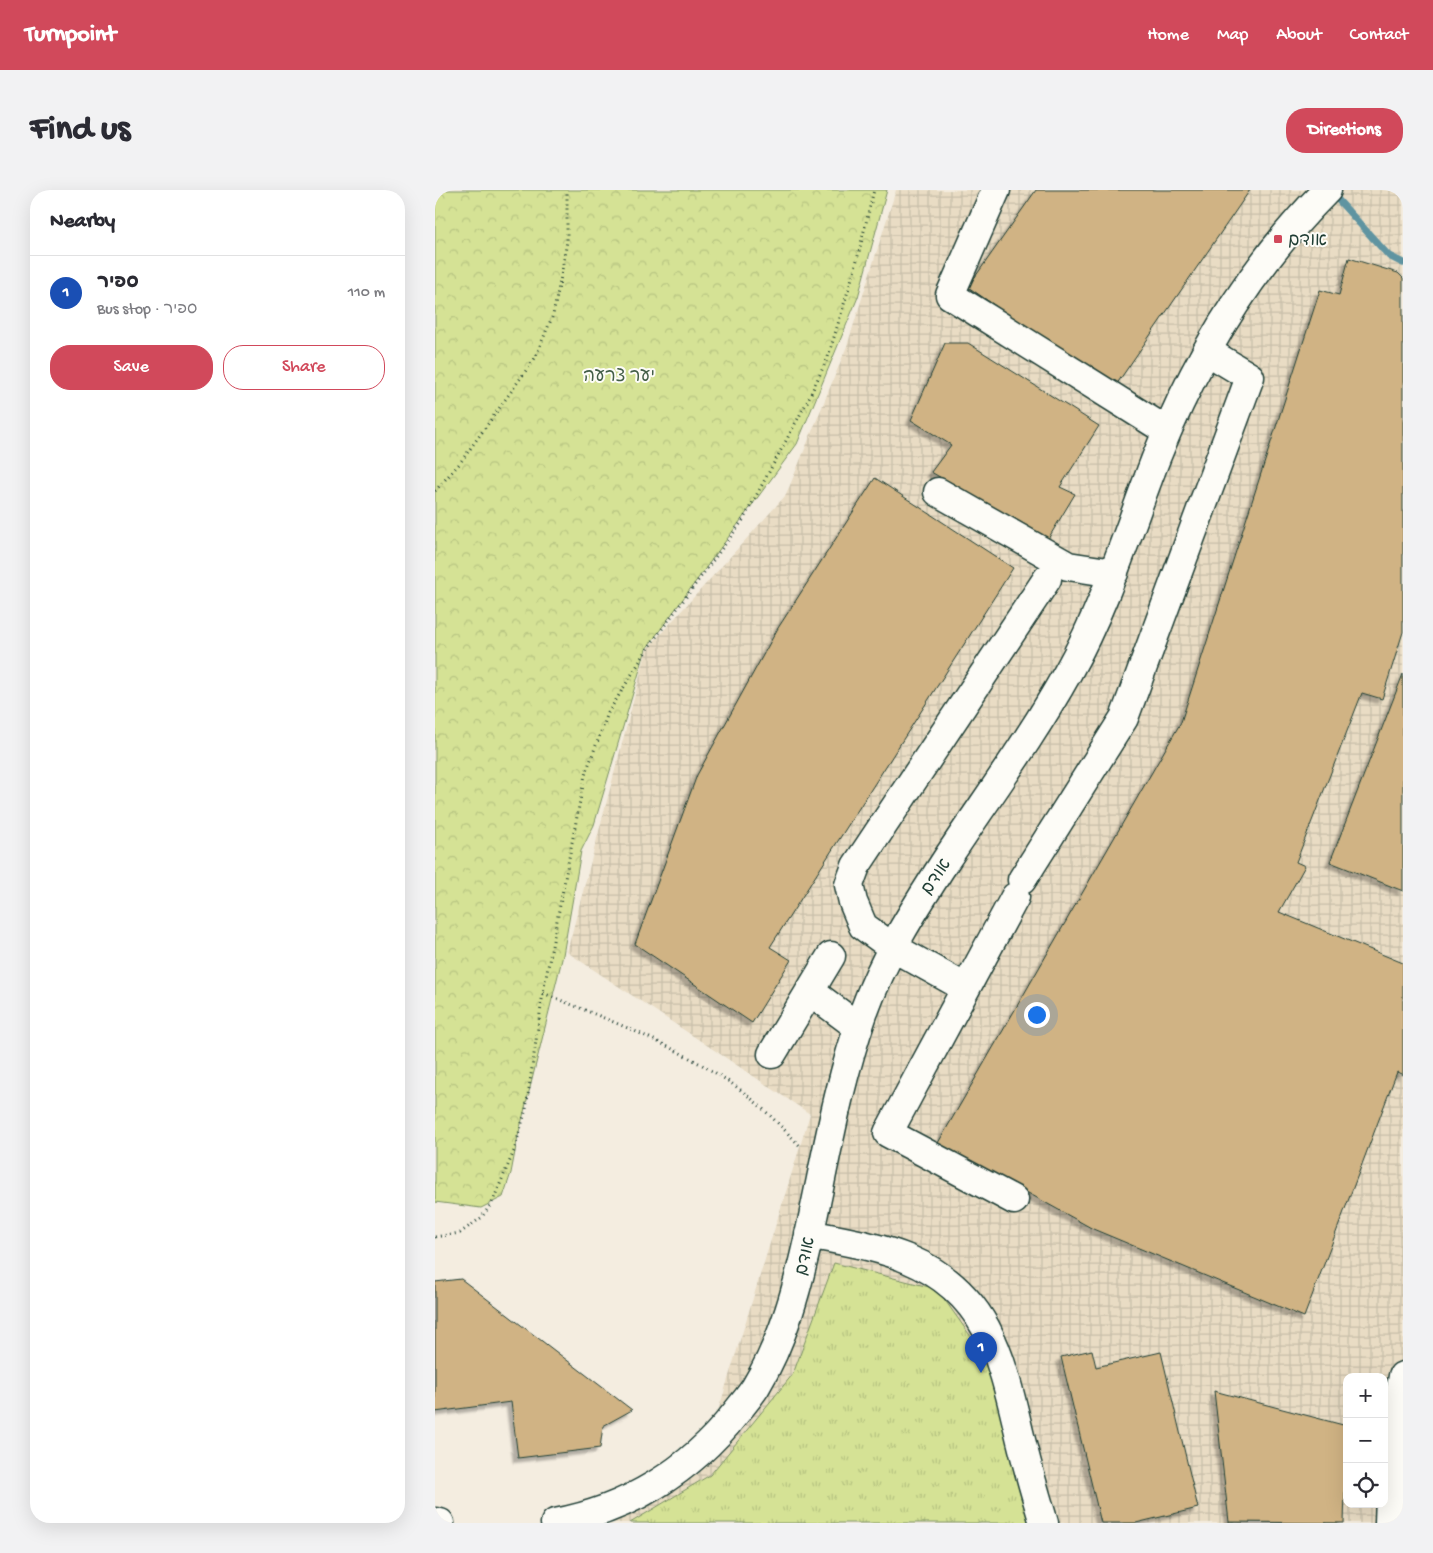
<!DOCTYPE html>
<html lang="en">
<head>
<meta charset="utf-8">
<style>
	body { margin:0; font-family:"Gochi Hand","Playpen Sans Hebrew",sans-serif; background:#f2f2f3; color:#2b2b33 }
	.controls { position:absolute; right:15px; bottom:15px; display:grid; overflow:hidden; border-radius:10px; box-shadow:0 5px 20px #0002 }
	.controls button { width:45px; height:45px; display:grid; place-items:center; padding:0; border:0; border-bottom:1px solid #e1e1e2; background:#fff; color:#2b2b33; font:25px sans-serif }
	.you { position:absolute; left:601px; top:824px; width:18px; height:18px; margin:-12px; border:4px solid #fff; border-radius:50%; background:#1a73e8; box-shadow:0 0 0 8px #1a73e833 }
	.badge { display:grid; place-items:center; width:32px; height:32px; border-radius:50%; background:#d1495b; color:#fff; font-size:16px; font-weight:700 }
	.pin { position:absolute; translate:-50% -41px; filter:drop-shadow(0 1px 2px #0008) }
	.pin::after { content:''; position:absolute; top:26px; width:18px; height:15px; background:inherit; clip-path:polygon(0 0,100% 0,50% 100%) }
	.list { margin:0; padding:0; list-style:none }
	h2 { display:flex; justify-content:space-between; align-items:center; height:65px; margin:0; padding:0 20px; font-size:21px }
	h2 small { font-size:16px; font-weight:400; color:#7c7c81 }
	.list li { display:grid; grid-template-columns:32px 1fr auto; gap:15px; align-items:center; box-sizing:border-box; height:75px; padding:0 20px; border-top:1px solid #e1e1e2 }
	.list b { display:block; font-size:19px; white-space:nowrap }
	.list p { margin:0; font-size:16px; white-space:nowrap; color:#7c7c81 }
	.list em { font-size:16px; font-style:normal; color:#7c7c81 }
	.actions { display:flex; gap:10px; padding:15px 20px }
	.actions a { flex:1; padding:11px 0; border:1px solid #d1495b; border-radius:20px; text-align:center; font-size:18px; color:#d1495b }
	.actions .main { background:#d1495b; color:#fff }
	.icon { flex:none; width:28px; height:28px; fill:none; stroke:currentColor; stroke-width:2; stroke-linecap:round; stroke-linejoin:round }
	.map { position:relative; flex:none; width:968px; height:1333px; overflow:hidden; border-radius:20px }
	header { display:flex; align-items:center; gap:30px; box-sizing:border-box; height:70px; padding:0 25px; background:#d1495b; color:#fff }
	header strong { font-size:24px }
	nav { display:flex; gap:28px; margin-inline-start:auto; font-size:18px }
	.intro { display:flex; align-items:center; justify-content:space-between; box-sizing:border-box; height:120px; padding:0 30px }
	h1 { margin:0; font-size:35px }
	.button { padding:12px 22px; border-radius:20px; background:#d1495b; color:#fff; font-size:18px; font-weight:700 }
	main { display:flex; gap:30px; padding:0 30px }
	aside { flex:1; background:#fff; border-radius:20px; box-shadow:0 5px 20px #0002 }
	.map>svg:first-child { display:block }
	.industrial { fill:url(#industrial-grid); fill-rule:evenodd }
	.grass { fill:url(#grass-tufts); stroke:#7a9064 }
	.forest { fill:url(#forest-crowns); stroke:#7a9064 }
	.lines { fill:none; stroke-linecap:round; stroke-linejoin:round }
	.stream { stroke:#5e94a1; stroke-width:7 }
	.building { fill:#d0b384; stroke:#1f3d34; filter:url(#shadow) }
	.minor-casing { stroke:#1f3d34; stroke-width:31 }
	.path { stroke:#1f3d34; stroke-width:3; stroke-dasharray:1 4; stroke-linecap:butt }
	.minor { stroke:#fdfcf7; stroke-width:28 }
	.poi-dot { fill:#d1495b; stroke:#fdfcf7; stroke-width:2 }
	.labels { text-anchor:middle; stroke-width:4; stroke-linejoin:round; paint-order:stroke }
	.poi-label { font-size:18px; fill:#1f3d34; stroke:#fdfcf7; text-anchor:start }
	.park-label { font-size:18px; fill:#435e47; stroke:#fdfcf7 }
	.street-label { font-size:18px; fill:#1f3d34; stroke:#fdfcf7 }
</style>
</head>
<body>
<header>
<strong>Turnpoint</strong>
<nav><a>Home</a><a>Map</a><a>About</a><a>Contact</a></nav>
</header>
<div class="intro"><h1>Find us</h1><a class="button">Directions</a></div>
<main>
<aside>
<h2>Nearby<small></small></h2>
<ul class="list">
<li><span class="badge" style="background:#1a4fb4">1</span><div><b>ספיר</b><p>Bus stop · ספיר</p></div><em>110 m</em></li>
</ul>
<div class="actions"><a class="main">Save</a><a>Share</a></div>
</aside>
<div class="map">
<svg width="968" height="1333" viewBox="0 0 968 1333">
	<defs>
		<pattern id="industrial-grid" width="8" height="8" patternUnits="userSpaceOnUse" patternTransform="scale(1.25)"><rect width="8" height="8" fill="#e9dcc4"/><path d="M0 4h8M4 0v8" fill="none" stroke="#c7bea9"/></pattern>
		<pattern id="grass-tufts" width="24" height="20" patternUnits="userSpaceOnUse" patternTransform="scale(1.25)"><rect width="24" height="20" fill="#d5e295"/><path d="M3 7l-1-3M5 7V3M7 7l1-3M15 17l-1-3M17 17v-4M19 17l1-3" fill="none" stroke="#b6c381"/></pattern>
		<pattern id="forest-crowns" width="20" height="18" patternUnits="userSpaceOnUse" patternTransform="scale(1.25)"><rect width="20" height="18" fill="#d5e295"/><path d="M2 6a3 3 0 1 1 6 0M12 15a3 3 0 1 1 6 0" fill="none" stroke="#b6c381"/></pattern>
		<filter id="shadow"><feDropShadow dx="-4.5" dy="4.5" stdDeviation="1" flood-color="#0004"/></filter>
	</defs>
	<rect width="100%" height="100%" fill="#f4ede0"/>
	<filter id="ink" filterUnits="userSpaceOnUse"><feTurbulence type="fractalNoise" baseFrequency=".02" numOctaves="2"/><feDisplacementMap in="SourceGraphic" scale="10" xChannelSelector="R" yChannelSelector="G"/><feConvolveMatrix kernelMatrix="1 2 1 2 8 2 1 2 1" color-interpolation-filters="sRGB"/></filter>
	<g filter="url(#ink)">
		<path class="industrial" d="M461 0H968V1333H148L272 1257 375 924 132 762 212 459 351 305 412 156ZM912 1187H949V1314H912Z"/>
		<path class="grass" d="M399 1073 502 1099 549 1165 596 1333H195L275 1285 358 1184Z"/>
		<path class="forest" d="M0 0H452L423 107 362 254 211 459 159 635 146 661 128 765 83 946 76 983 68 1007 46 1018 0 1012Z"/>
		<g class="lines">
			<path class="stream" d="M896 2 954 66 968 73"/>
		</g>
		<path class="building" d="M601 0H815L679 198 533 97Z
			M914 68 963 83 968 88V442L947 509 927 503 861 672 870 676 844 722 968 773V885L962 882 869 1127 658 1039 503 953 746 532 885 100 904 105Z
			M510 153H533L664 236 625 297 640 304 613 349 496 282 516 255 476 230Z
			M440 288 578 378 335 757 356 770 317 833 200 754 262 585 343 438Z
			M968 484V701L895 672Z
			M26 1089 197 1220 168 1236 165 1258 83 1268 76 1212 0 1222V1092Z
			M657 1160 661 1177 726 1162 763 1318 701 1333H666L626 1167Z
			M779 1201 912 1236 909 1333 794 1332Z"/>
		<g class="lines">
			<g class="minor-casing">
				<path id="minor" d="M561 0 515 105 732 241
					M503 302 633 376 679 383
					M587 690 689 528 815 187 772 161
					M531 798 457 757 428 736 418 712 414 695 421 676 612 389
					M375 801 423 837
					M337 864 396 766
					M579 1010 453 943 580 707
					M374 1044C407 1051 442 1056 473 1069 552 1102 566 1166 584 1242 591 1272 600 1303 609 1333
					M0 1332 5 1333
					M120 1333C192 1320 255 1281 300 1224 307 1215 314 1207 320 1198 349 1150 363 1096 375 1041 391 968 403 894 428 824 449 766 478 721 511 670 552 608 597 547 633 482 671 414 693 340 721 268 761 168 816 76 892 0
					M954 1333 957 1251 968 1186"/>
			</g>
			<path class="path" d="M0 301 25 273 100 168 118 125 126 86 132 51V0
				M108 803C171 829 236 853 293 891 320 909 344 934 366 957
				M0 1047 25 1043 46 1028 57 1013 79 961 91 919 108 803 150 585 173 523 213 458 308 330 372 212 393 167 420 78 439 0"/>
			<use href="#minor" class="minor"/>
		</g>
	</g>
	<rect class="poi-dot" x="838" y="44" width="10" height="10" rx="2.5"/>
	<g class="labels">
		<g class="poi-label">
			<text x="853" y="55">אודם</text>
		</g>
		<g class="park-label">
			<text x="184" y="191">יער צרעה</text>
		</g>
		<g class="street-label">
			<text transform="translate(500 686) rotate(-56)" y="6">אודם</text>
			<text transform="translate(369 1066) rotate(-78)" y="6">אודם</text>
		</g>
	</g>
</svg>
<div class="controls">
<button>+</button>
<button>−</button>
<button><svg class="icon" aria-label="locate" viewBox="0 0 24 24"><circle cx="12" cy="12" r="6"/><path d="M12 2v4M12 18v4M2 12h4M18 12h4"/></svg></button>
</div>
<div class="you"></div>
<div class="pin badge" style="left:546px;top:1183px;background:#1a4fb4">1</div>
</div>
</main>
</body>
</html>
